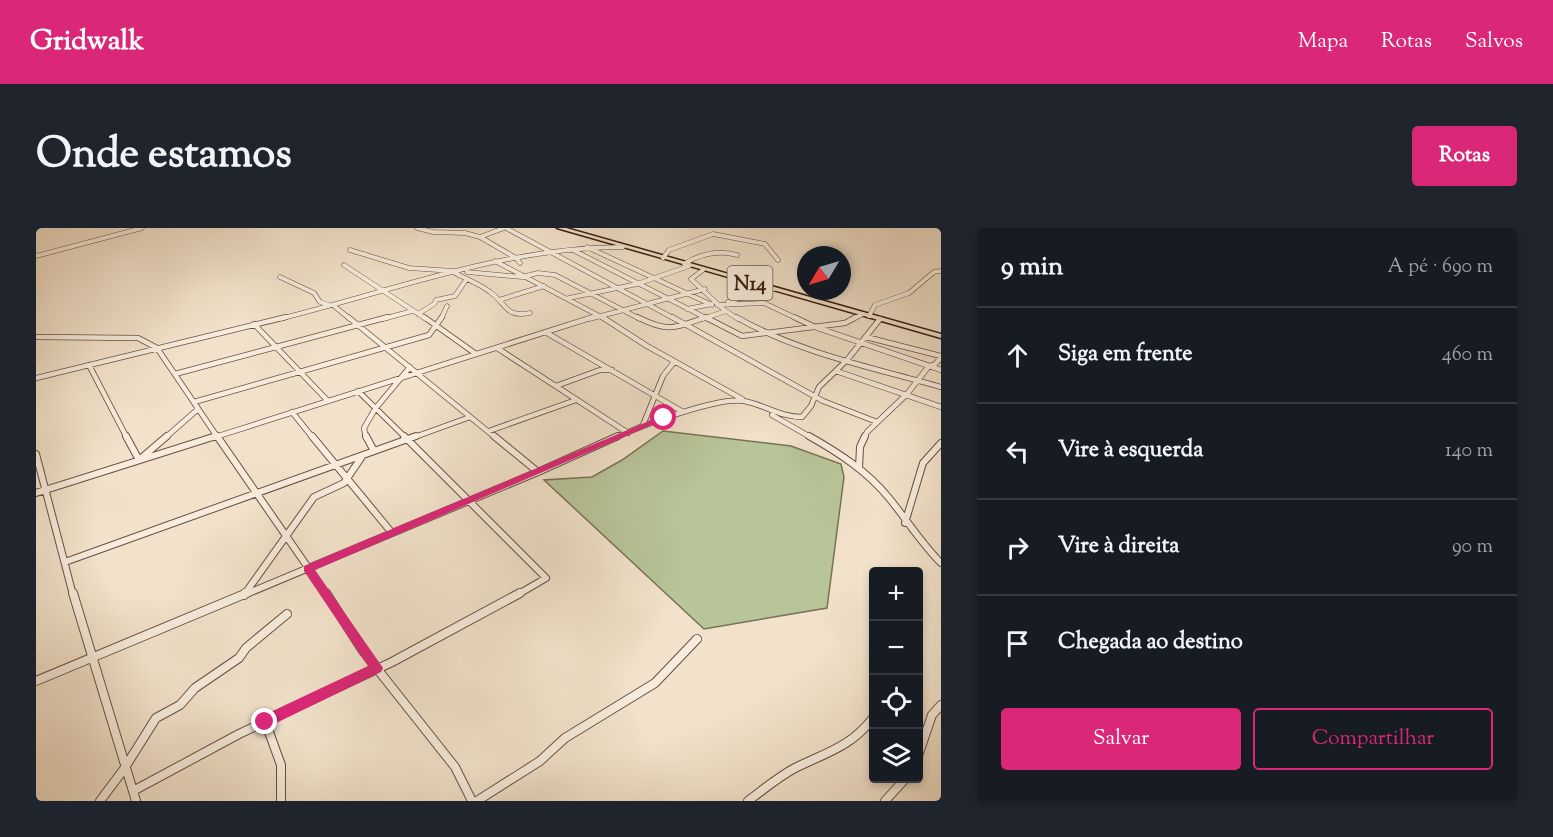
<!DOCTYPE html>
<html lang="pt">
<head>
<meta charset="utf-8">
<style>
	body { margin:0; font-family:"Sorts Mill Goudy",serif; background:#20242c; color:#f1f3f6 }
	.controls { position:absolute; right:18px; bottom:18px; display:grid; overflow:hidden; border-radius:6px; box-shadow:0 3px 9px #0003 }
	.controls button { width:54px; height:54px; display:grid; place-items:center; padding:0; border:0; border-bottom:2px solid #363941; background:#171b24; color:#f1f3f6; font:30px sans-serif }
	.compass { position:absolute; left:761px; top:18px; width:54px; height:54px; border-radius:50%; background:#171b24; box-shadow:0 3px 9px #0003; rotate:232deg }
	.stop { position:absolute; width:18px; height:18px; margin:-14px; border:4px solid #db2777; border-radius:50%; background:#fff }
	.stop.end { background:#db2777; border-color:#fff; box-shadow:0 2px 6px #0008 }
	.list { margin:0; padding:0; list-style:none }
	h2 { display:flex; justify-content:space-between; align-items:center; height:78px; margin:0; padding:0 24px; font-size:26px }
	h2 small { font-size:20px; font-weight:400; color:#9ea1a6 }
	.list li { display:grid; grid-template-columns:39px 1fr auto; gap:18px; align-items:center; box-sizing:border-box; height:96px; padding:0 24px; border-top:2px solid #363941 }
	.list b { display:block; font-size:22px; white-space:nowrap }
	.list em { font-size:20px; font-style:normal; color:#9ea1a6 }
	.actions { display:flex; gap:12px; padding:18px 24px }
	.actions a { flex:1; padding:14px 0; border:2px solid #db2777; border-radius:6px; text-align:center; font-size:21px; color:#db2777 }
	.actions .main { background:#db2777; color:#fff }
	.icon { flex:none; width:33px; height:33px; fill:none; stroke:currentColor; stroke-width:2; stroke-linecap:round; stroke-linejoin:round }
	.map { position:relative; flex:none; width:905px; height:573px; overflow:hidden; border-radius:6px }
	header { display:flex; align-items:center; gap:36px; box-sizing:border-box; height:84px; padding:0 30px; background:#db2777; color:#fff }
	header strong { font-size:28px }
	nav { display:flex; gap:33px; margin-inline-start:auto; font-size:21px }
	.intro { display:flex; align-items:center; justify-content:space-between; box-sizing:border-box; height:144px; padding:0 36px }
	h1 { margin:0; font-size:42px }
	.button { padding:15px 27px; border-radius:6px; background:#db2777; color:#fff; font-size:21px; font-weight:700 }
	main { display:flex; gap:36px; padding:0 36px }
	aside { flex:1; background:#171b24; border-radius:6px; box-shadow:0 3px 9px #0003 }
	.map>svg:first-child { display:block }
	.green { fill:#b8c499; stroke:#787255; stroke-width:1.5 }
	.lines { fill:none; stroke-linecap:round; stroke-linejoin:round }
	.minor-far3-casing { stroke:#665040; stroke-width:5 }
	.minor-far2-casing { stroke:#665040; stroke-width:6 }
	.minor-far1-casing { stroke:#665040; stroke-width:8 }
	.minor-casing { stroke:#665040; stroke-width:10 }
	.primary-casing { stroke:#381f11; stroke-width:3 }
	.minor-far3 { stroke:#f7ecdd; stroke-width:4 }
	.minor-far2 { stroke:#f7ecdd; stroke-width:4.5 }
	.minor-far1 { stroke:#f7ecdd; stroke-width:6 }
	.minor { stroke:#f7ecdd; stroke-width:8 }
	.primary { fill:#f2e2cb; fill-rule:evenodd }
	.route { fill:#db2777 }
	.labels { text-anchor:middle; stroke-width:6; stroke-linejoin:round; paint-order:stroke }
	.shield { fill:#f7ecdd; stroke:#715c4e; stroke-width:1.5 }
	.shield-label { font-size:20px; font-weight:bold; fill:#381f11 }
</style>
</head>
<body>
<header>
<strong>Gridwalk</strong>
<nav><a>Mapa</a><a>Rotas</a><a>Salvos</a></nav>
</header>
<div class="intro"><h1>Onde estamos</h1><a class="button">Rotas</a></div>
<main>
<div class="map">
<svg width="905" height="573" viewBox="0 0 905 573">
	<rect width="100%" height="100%" fill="#f2e2cb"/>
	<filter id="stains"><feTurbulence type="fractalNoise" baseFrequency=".00333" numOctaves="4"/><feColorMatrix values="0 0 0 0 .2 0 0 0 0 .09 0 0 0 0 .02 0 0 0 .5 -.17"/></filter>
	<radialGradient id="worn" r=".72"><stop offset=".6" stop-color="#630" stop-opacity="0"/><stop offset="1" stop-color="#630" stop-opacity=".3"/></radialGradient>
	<path class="green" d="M627 203 755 218 805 236 808 249 791 380 668 401 508 252 556 249 586 232Z"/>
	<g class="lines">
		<g class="minor-far3-casing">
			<path id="minor-far3" d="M381 0 397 4 429 5 444 9 468 0
				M470 0 639 91
				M444 9 480 30 484 35
				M551 19 676 77
				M314 22 373 40 417 43
				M537 22 672 91
				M0 28 106 0
				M627 30 633 22 677 6 729 16 742 32
				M459 33 569 91
				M648 36C664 26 682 22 701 27
				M308 37 390 91
				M667 42 655 51 687 81 702 91
				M431 44 486 49 502 45 519 47 604 91
				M419 45C430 51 444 56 454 64 471 76 469 90 494 85
				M244 49 278 65 284 74 293 77
				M533 70 601 56 653 38
				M463 72 508 58
				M692 74 738 61
				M297 77 314 91
				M681 77 728 75 762 91
				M651 81 676 76
				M382 86 398 76 400 72 419 68 430 52
				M833 88 839 77 873 65 898 44 905 43
				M243 91C357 63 469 19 587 19
				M347 91 376 83
				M405 91 411 78
				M553 91 669 61
				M666 91 690 83
				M817 91 827 86"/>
		</g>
		<g class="minor-far2-casing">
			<path id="minor-far2" d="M312 89 460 210
				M388 89 440 126
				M566 89 611 118 706 171
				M601 89C633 105 638 100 670 89
				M636 89 787 173 841 194
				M669 89 706 108 809 95 820 89
				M700 89C763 125 835 139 905 159
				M758 89 779 99 905 142
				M218 96 292 173
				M511 105 647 184
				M2 109 102 110 121 120 182 210
				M830 109 905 128
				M461 120 592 205
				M53 137 91 210
				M800 143 905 179
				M139 146 352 89
				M0 150 250 89
				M520 158 564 142H576
				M322 163 370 210
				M158 174 393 107 406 89
				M256 184 277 210
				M736 187 776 210
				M607 197 627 148 638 134
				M453 203 540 172
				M129 210 162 181
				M176 210 557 89
				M330 210 328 200 339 181 374 139
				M376 210 434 189
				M579 210C604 198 683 168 708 173 729 177 744 189 766 189L775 178 783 159 811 132 844 91
				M828 210 831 204 871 166 893 138 898 137 905 130"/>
		</g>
		<g class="minor-far1-casing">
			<path id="minor-far1" d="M90 208 103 232 131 208
				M181 208 291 367
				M276 208 356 305
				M330 208 338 223
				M368 208 510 350 481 367
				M458 208 502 244
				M773 208C803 225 831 243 853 270 871 292 885 315 905 335
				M0 226 37 367
				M823 240 824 219 829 208
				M0 265 180 208
				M869 295 887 235 905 215
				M29 334 380 208
				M208 367 278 269 308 255 325 230
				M208 367 502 244 582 208"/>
		</g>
		<g class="minor-casing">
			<path id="minor" d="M37 365 100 573
				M290 365 327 423 419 539 436 573
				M208 367 209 365
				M0 453 211 365
				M229 493 245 537V573
				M882 528 896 487 905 477
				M97 563 203 506 356 434 484 365
				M64 573 88 541 120 490 144 477 159 460 203 430 210 420 251 386
				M441 573 504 533 529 510 619 455 661 411
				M712 573C727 562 742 549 759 540 789 525 815 519 837 490
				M849 573 870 550"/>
		</g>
		<g class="primary-casing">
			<path id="primary" d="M521 0H530L905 106V110Z"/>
		</g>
		<use href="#minor-far3" class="minor-far3"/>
		<use href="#minor-far2" class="minor-far2"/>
		<use href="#minor-far1" class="minor-far1"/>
		<use href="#minor" class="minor"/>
		<use href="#primary" class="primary"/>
	</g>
	<path class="route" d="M625 188 632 190 279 342 347 440 345 444 234 498H224L223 494 224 489 332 438 268 343V338Z"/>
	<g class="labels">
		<rect class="shield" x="691.5" y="38" width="45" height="34" rx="4.5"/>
		<g class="shield-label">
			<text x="714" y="62">N14</text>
		</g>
	</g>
	<rect width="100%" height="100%" filter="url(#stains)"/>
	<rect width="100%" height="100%" fill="url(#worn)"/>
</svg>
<div class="controls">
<button>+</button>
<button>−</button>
<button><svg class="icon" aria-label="locate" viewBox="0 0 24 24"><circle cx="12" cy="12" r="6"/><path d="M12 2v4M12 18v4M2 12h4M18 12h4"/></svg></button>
<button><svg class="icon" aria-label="layers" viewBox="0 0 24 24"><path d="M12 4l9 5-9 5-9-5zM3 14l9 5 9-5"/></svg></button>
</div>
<svg class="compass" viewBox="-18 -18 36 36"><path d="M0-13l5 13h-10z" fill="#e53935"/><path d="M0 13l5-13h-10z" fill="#9ea1a6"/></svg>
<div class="stop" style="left:628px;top:190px"></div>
<div class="stop end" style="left:229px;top:494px"></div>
</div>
<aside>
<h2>9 min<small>A pé · 690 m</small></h2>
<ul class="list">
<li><svg class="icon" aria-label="ahead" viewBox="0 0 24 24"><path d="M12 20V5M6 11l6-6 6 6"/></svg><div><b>Siga em frente</b></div><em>460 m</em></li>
<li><svg class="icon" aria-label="left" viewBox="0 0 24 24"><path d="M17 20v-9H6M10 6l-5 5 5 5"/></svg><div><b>Vire à esquerda</b></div><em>140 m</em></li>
<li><svg class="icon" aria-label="right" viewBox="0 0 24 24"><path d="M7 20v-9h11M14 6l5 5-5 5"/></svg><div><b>Vire à direita</b></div><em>90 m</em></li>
<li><svg class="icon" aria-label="arrive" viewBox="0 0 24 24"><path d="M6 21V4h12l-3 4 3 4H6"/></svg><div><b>Chegada ao destino</b></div></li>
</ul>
<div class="actions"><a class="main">Salvar</a><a>Compartilhar</a></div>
</aside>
</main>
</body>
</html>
